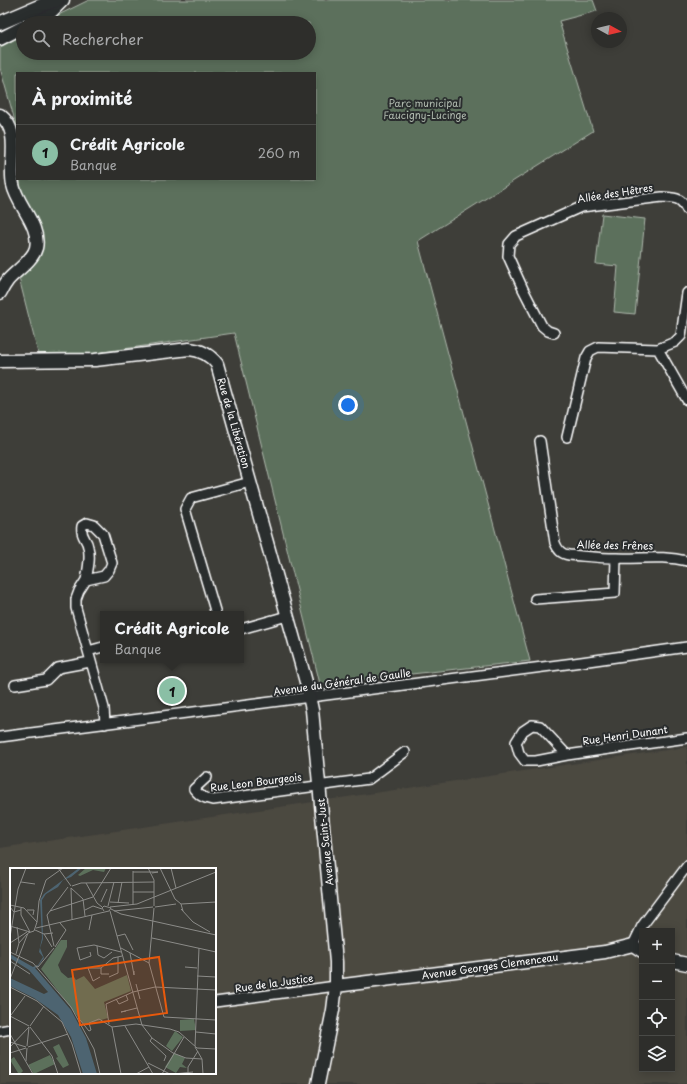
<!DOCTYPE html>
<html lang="fr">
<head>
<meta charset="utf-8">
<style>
	body { margin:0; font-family:"Playpen Sans",sans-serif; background:#3a3a37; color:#f1f3f6 }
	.controls { position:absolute; right:12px; bottom:12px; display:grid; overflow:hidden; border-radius:0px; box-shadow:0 2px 10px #0003 }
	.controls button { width:36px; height:36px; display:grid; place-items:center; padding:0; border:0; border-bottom:1px solid #494a47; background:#2e2e2b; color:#f1f3f6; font:20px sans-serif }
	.compass { position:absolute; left:591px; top:12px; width:36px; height:36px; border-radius:50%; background:#2e2e2b; box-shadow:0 2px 10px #0003; rotate:98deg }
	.you { position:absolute; left:348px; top:405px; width:14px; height:14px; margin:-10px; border:3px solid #fff; border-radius:50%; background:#1a73e8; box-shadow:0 0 0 6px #1a73e833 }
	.badge { display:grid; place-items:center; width:26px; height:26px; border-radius:50%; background:#8abfa5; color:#111; font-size:13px; font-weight:700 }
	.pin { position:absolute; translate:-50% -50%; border:2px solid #fff; box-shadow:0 1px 4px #0006 }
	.popup { position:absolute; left:100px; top:611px; width:144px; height:52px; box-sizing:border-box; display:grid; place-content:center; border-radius:0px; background:#2e2e2b; filter:drop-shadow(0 1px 3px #0005); font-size:13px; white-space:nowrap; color:#a7a8a9 }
	.popup b { font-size:15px; color:#f1f3f6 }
	.popup::after { content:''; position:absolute; left:50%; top:100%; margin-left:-8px; border:8px solid transparent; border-top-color:#2e2e2b }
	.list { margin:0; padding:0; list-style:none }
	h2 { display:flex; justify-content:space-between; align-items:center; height:52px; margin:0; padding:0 16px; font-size:17px }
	h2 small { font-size:13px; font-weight:400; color:#a7a8a9 }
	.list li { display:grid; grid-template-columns:26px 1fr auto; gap:12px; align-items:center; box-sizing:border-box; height:56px; padding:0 16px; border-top:1px solid #494a47 }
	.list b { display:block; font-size:15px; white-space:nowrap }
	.list p { margin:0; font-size:13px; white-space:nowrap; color:#a7a8a9 }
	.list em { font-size:13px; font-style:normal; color:#a7a8a9 }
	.icon { flex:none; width:22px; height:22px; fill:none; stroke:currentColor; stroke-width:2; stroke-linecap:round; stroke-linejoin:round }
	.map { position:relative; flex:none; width:687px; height:1084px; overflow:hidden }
	.search { position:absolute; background:#2e2e2b; box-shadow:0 2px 10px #0003; left:16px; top:16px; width:300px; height:44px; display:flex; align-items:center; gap:10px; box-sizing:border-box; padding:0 14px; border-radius:22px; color:#a7a8a9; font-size:15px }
	.panel { position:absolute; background:#2e2e2b; box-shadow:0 2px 10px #0003; left:16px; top:72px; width:300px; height:108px; border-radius:0px }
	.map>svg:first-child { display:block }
	.built { fill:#4c4941; fill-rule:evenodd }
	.green { fill:#5c705b; stroke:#aeb8ad }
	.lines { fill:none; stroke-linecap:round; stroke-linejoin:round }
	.minor-casing { stroke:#fff; stroke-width:12 }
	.tertiary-casing { stroke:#fff; stroke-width:15 }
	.secondary-casing { stroke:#fff; stroke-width:16 }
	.minor { stroke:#2a2d2e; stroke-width:9 }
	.tertiary { stroke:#2a2d2e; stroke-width:12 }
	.secondary { stroke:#2a2d2e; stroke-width:13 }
	.labels { text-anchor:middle; stroke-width:4; stroke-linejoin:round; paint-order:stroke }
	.park-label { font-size:10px; fill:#aeb8ad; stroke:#2a2d2e }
	.street-label { font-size:10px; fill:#fff; stroke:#2a2d2e }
	.inset-road { fill:none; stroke:#8b8b88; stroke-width:1 }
	.view { fill:#e8590c; fill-opacity:0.15; stroke:#e8590c; stroke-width:2 }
	.inset-edge { fill:none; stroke:#fff; stroke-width:2 }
</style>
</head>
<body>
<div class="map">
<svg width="687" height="1084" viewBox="0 0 687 1084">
	<rect width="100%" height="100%" fill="#3e3e39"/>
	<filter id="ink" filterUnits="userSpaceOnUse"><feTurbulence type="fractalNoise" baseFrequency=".025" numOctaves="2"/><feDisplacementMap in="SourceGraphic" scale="8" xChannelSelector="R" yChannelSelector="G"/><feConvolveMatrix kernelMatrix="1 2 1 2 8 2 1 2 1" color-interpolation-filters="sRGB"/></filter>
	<g filter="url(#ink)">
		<path class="built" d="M687 747V1084H0V848ZM11 869H215V1073H11ZM642 931H672V1069H642Z"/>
		<path class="green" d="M89 0H593L597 11 559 21 593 131 418 241 530 661 320 684 234 333 68 357H39L19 278 40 249 21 193 20 179H315V73H17V128L0 68V43L23 32V53H309V23H42Z
			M602 214 645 219 635 314 614 312 618 266 596 264Z"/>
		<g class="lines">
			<g class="minor-casing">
				<path id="minor" d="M554 333 548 331 542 326 523 289 508 256 509 244 516 236 581 207 662 197C675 198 681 197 687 210
					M658 349 675 342 681 336 687 293
					M567 437 586 358 590 351 598 347 658 349 687 400
					M540 441 555 543C558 550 561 554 569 555 584 556 600 558 616 558 640 559 663 555 687 561
					M86 580C88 569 91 558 88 547 87 538 80 537 82 526L87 523 94 525 103 534 112 563 109 570 104 576 86 580 79 591 76 599V608L104 708 105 724
					M535 599 615 593 616 558
					M216 614 185 509 191 498 250 482
					M241 629 287 616
					M88 651 103 647
					M15 685 46 680 58 668 90 662
					M0 737 574 663 687 647
					M567 755 540 726 532 725 523 731 516 742 519 753 525 761H536L567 755 687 738
					M207 777 194 789C200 796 203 798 213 800L369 779 405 752
					M633 945 642 926 687 866
					M215 1002 336 986
					M0 1031 11 1029"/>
			</g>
			<g class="tertiary-casing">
				<path id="tertiary" d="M31 23 48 15 63 0
					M0 39 23 27
					M0 115C22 132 8 162 13 185 17 205 41 226 36 248 33 260 16 271 8 280 5 284 2 289 0 293
					M0 361 95 360 189 349C201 350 210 355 217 364L306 682 312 710 336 962V986L333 1010 318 1084
					M672 961 687 964
					M336 986 605 952 633 945 642 951"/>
			</g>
			<g class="secondary-casing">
				<path id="secondary" d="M0 23 45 4 57 0"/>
			</g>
			<use href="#minor" class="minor"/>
			<use href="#tertiary" class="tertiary"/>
			<use href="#secondary" class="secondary"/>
		</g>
	</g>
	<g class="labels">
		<g class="park-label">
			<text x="425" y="107">Parc municipal<tspan x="425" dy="12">Faucigny-Lucinge</tspan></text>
		</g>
		<g class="street-label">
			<text transform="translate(615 193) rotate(-9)" y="4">Allée des Hêtres</text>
			<text transform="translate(234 423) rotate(74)" y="4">Rue de la Libération</text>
			<text transform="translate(615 545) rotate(1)" y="4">Allée des Frênes</text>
			<text transform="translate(342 682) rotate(-8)" y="4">Avenue du Général de Gaulle</text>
			<text transform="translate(625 735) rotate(-8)" y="4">Rue Henri Dunant</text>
			<text transform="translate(256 782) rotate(-7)" y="4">Rue Leon Bourgeois</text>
			<text transform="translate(325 842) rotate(-96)" y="4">Avenue Saint-Just</text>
			<text transform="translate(490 966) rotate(-8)" y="4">Avenue Georges Clemenceau</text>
			<text transform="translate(274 983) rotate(-8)" y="4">Rue de la Justice</text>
		</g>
	</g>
	<g transform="translate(10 868)">
		<rect width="206" height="206" fill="#3e3e39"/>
		<path d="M76 0H96L94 4 83 2 70 8 68 7ZM51 72H57V79L48 97 51 104 58 110 64 109 66 112 74 108 85 121 117 107 121 123 94 134 98 150 74 157 31 101ZM184 151 186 162 170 163V152ZM165 163 173 169 162 183 156 178ZM49 176 59 197 53 200 46 190 48 189 43 179ZM164 185 175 190 172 196 177 200 170 199 166 205 155 199ZM40 187 45 196 24 206 18 197ZM4 189 13 203 11 205H8L0 192Z" fill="#5c705b"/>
		<path d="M69 0H72L61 9 53 12 48 19 36 26 32 32 33 71 30 80 34 90 28 98 25 100 61 142 76 170 87 206H73L61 169 48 147 24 130 0 118V110L34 126 38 124 19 102 0 90V86L23 99 28 97 33 89 29 84 32 70 30 32 34 26Z" fill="#4d6471"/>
		<path class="inset-road" d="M48 0 61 18M138 0 144 12V38M150 0 165 31 171 36 173 43M161 0 166 20M123 3V37M123 4H148L142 5M11 14 25 16M76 15 87 35 92 39M62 18 71 15 144 14M61 20 73 31 75 48M61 20 62 51M123 24H144M91 34 97 21M100 34 119 35M108 35 112 14M171 36 206 34M0 37 14 40 27 54 24 63 18 65 0 111M98 38 104 14M0 39 4 44 11 42M100 39 127 36 206 4M145 39 166 36M11 40V47L20 64M144 40 139 95 154 149 206 152M101 41 111 46 206 67M171 41 183 54 200 64M17 42H24L23 47M75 42 83 38 92 41M40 43 83 29 101 0M100 43 132 157 142 170 163 185 176 190 192 191M104 43 143 39M27 54 29 33 36 12 53 0M0 58 20 64M7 59 9 75M26 60 99 43 101 40 94 38 92 40 94 43M25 62 34 66 43 65M79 62 82 47M34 66 42 79M107 68 115 66 123 82M0 69 8 21 16 0M142 70 206 84M0 75 17 64M44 78 37 47 58 19M87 78 88 87 94 90 102 84M45 79 56 62 50 55M111 80 139 95M0 84 23 95 61 139 84 181 90 206M80 84 81 88 70 92 67 80 84 77 111 84M120 85 124 107V103M6 86 9 75 17 66M0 93 20 106M26 98 28 99 44 80M175 99 187 100M99 106H91V100L103 90 112 88M187 108 206 109M90 109 83 113 78 100H91M99 109 108 105V89M126 116 130 131M0 119 27 133 52 154 62 176 71 206M106 131 109 136 118 132 116 127M116 143 111 144 127 140M1 147 15 128M0 148 19 158M70 152 79 163 81 162 79 155 89 151 102 159M99 156 96 136 123 124 145 119 206 122M20 158 34 138M115 158 143 206M20 159 42 188 48 206M102 159 126 156 160 161 169 164 187 180 206 181M102 159 111 206M186 164 206 166M0 166 23 206M142 170 140 173 156 188 154 193M0 174 16 179M17 178 19 159M185 178 189 80M0 179 19 159M18 179 58 166M185 179 192 191 193 206M0 185 16 180M16 193 17 180M138 195 160 206M126 206 139 199M152 206 174 169M163 206 183 204M178 206V199L188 183"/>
		<path class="view" d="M149 89 157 145 70 157 62 102Z"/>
		<rect width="206" height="206" class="inset-edge"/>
	</g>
</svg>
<div class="controls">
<button>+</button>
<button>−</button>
<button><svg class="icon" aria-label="locate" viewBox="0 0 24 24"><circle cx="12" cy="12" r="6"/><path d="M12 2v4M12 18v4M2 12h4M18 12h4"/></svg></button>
<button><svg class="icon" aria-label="layers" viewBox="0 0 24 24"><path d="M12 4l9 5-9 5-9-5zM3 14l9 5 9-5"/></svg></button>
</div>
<svg class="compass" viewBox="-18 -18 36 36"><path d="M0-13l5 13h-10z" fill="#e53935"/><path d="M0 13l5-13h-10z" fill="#a7a8a9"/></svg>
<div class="you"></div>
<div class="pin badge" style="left:172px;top:691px">1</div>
<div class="popup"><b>Crédit Agricole</b>Banque</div>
<div class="search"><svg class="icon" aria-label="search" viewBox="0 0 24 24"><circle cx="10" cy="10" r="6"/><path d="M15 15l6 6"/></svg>Rechercher</div>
<section class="panel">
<h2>À proximité<small></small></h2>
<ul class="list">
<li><span class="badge">1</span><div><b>Crédit Agricole</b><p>Banque</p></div><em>260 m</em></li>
</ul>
</section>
</div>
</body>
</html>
